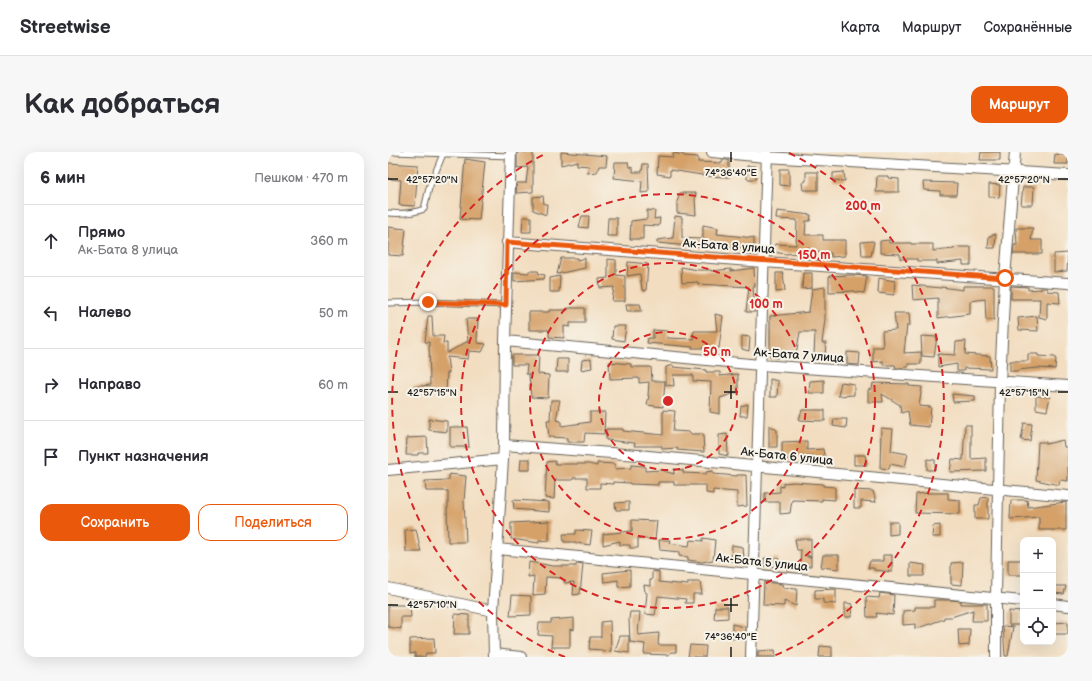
<!DOCTYPE html>
<html lang="ru">
<head>
<meta charset="utf-8">
<style>
	body { margin:0; font-family:"Balsamiq Sans",sans-serif; background:#f7f7f7; color:#2b2b33 }
	.controls { position:absolute; right:12px; bottom:12px; display:grid; overflow:hidden; border-radius:8px; box-shadow:0 4px 16px #0002 }
	.controls button { width:36px; height:36px; display:grid; place-items:center; padding:0; border:0; border-bottom:1px solid #e1e1e2; background:#fff; color:#2b2b33; font:20px sans-serif }
	.stop { position:absolute; width:12px; height:12px; margin:-9px; border:3px solid #ea580c; border-radius:50%; background:#fff }
	.stop.end { background:#ea580c; border-color:#fff; box-shadow:0 1px 4px #0008 }
	.list { margin:0; padding:0; list-style:none }
	h2 { display:flex; justify-content:space-between; align-items:center; height:52px; margin:0; padding:0 16px; font-size:17px }
	h2 small { font-size:13px; font-weight:400; color:#7c7c81 }
	.list li { display:grid; grid-template-columns:26px 1fr auto; gap:12px; align-items:center; box-sizing:border-box; height:72px; padding:0 16px; border-top:1px solid #e1e1e2 }
	.list b { display:block; font-size:15px; white-space:nowrap }
	.list p { margin:0; font-size:13px; white-space:nowrap; color:#7c7c81 }
	.list em { font-size:13px; font-style:normal; color:#7c7c81 }
	.actions { display:flex; gap:8px; padding:12px 16px }
	.actions a { flex:1; padding:9px 0; border:1px solid #ea580c; border-radius:12px; text-align:center; font-size:14px; color:#ea580c }
	.actions .main { background:#ea580c; color:#fff }
	.icon { flex:none; width:22px; height:22px; fill:none; stroke:currentColor; stroke-width:2; stroke-linecap:round; stroke-linejoin:round }
	.map { position:relative; flex:none; width:680px; height:505px; overflow:hidden; border-radius:12px }
	header { display:flex; align-items:center; gap:24px; box-sizing:border-box; height:56px; padding:0 20px; background:#fff; border-bottom:1px solid #e1e1e2 }
	header strong { font-size:19px }
	nav { display:flex; gap:22px; margin-inline-start:auto; font-size:14px }
	.intro { display:flex; align-items:center; justify-content:space-between; box-sizing:border-box; height:96px; padding:0 24px }
	h1 { margin:0; font-size:28px }
	.button { padding:10px 18px; border-radius:12px; background:#ea580c; color:#fff; font-size:14px; font-weight:700 }
	main { display:flex; gap:24px; padding:0 24px }
	aside { flex:1; background:#fff; border-radius:12px; box-shadow:0 4px 16px #0002 }
	.map>svg:first-child { display:block }
	.building { fill:#d5a169 }
	.lines { fill:none; stroke-linecap:round; stroke-linejoin:round }
	.lane-casing { stroke:#676055; stroke-width:7 }
	.street-casing { stroke:#676055; stroke-width:12 }
	.lane { stroke:#fff; stroke-width:5 }
	.street { stroke:#fff; stroke-width:10 }
	.route { stroke:#ea580c; stroke-width:5 }
	.ticks { fill:none; stroke:#1c1c1c; stroke-width:1.5 }
	.ring { fill:none; stroke:#d62828; stroke-width:2; stroke-dasharray:7 5 }
	.labels { text-anchor:middle; stroke-width:4; stroke-linejoin:round; paint-order:stroke }
	.street-label { font-size:12px; fill:#1c1c1c; stroke:#f7f3e8 }
	.ticks-label { font-size:10px; text-anchor:middle; fill:#1c1c1c; stroke:#f7f3e8; stroke-width:4; stroke-linejoin:round; paint-order:stroke }
	.centre { fill:#d62828; stroke:#f7f3e8; stroke-width:2 }
	.ring-label { font-size:12px; text-anchor:middle; font-weight:bold; fill:#d62828; stroke:#f7f3e8; stroke-width:4; stroke-linejoin:round; paint-order:stroke }
</style>
</head>
<body>
<header>
<strong>Streetwise</strong>
<nav><a>Карта</a><a>Маршрут</a><a>Сохранённые</a></nav>
</header>
<div class="intro"><h1>Как добраться</h1><a class="button">Маршрут</a></div>
<main>
<aside>
<h2>6 мин<small>Пешком · 470 m</small></h2>
<ul class="list">
<li><svg class="icon" aria-label="ahead" viewBox="0 0 24 24"><path d="M12 20V5M6 11l6-6 6 6"/></svg><div><b>Прямо</b><p>Ак-Бата 8 улица</p></div><em>360 m</em></li>
<li><svg class="icon" aria-label="left" viewBox="0 0 24 24"><path d="M17 20v-9H6M10 6l-5 5 5 5"/></svg><div><b>Налево</b></div><em>50 m</em></li>
<li><svg class="icon" aria-label="right" viewBox="0 0 24 24"><path d="M7 20v-9h11M14 6l5 5-5 5"/></svg><div><b>Направо</b></div><em>60 m</em></li>
<li><svg class="icon" aria-label="arrive" viewBox="0 0 24 24"><path d="M6 21V4h12l-3 4 3 4H6"/></svg><div><b>Пункт назначения</b></div></li>
</ul>
<div class="actions"><a class="main">Сохранить</a><a>Поделиться</a></div>
</aside>
<div class="map">
<svg width="680" height="505" viewBox="0 0 680 505">
	<rect width="100%" height="100%" fill="#f7f3e8"/>
	<filter id="ink" filterUnits="userSpaceOnUse"><feTurbulence type="fractalNoise" baseFrequency=".025" numOctaves="2"/><feDisplacementMap in="SourceGraphic" scale="8" xChannelSelector="R" yChannelSelector="G"/><feConvolveMatrix kernelMatrix="1 2 1 2 8 2 1 2 1" color-interpolation-filters="sRGB"/></filter>
	<filter id="wash" filterUnits="userSpaceOnUse"><feTurbulence type="fractalNoise" baseFrequency=".012" numOctaves="4" result="noise"/><feDisplacementMap in="SourceGraphic" scale="16" xChannelSelector="R" yChannelSelector="G"/><feGaussianBlur stdDeviation="0.9" result="paint"/><feColorMatrix in="noise" values="0 0 0 0 0 0 0 0 0 0 0 0 0 0 0 0 0 1.4 0 .05"/><feComposite in="paint" operator="in"/></filter>
	<g filter="url(#wash)">
		<rect width="100%" height="100%" fill="#f2ddc0"/>
		<g id="blocks">
			<path class="building" d="M129 0H145V40L128 41 129 31H138L140 15 129 16Z
				M173 0 219 4 218 14H211L209 20 199 21 201 14 189 13V9L173 13Z
				M593 0H612V8H592Z
				M285 1 296 3V4L310 5V10L334 11 335 8H341V25L314 24V23L282 18V24L269 22 270 4 285 5Z
				M667 2 680 4V12H666Z
				M77 7 97 10 91 68 72 67Z
				M227 10H240L241 15 245 16V20H254L255 12H260L261 40 253 41 254 29 226 26Z
				M0 11 30 13 27 54 11 53 13 28 0 27Z
				M359 14H368V27H359Z
				M392 17H401V34L392 33Z
				M418 20H430V38H415L414 31 418 29Z
				M456 20 457 29 445 28V21Z
				M489 24H500V26L511 27V40H488Z
				M535 30 569 31 568 43H552V39L536 38Z
				M601 32 612 33 611 46 601 45Z
				M635 35H646L645 53H633Z
				M292 41H308L307 47 308 63 289 61V50Z
				M155 44 156 52H159L158 63 145 58V45Z
				M259 58 267 59 266 67 272 66 271 74 255 73V87H242L243 69 259 67Z
				M389 59 423 63 422 69H418L417 83H435V88H457V104L443 105V101L416 100 415 101 397 102 386 100 387 92 408 93 409 68 388 67Z
				M194 64H201L200 76 191 75Z
				M287 64 294 65V86L313 87 314 94H301L269 91V88L285 86Z
				M135 65H143V80H134Z
				M220 66H229V84H219Z
				M315 73 330 76 329 82 366 86V97L347 95V96L334 97V95L315 92Z
				M0 75 18 77 15 104 0 103Z
				M628 76H645L643 88H654V102H625L626 93H629Z
				M608 82 607 96H600L601 84Z
				M501 88V91H523V92H545V99L566 97V96L571 95H583V113H575V109L549 112V109H529V107H512V102L492 101V89Z
				M485 89 486 90 483 104H474L473 90Z
				M680 101 679 119 666 120V102Z
				M173 106H189V108L197 106V116L169 122Z
				M220 107 228 108V123L237 124V149H224L226 135 212 136 211 127 220 126Z
				M240 110 260 112 258 139 254 138 252 122 239 124Z
				M293 115 310 118H323V119L343 117V119L366 116 367 135H365L367 160H358L361 135 310 132V130L294 131Z
				M141 119H150L151 122 157 123 156 127 126 129V120L141 121Z
				M388 121H395L397 139 388 140Z
				M415 121H424V136L414 137Z
				M464 123 479 124 476 141 467 140V139L441 140V124Z
				M172 124 171 140H162V126Z
				M491 126 507 129 506 143 490 141Z
				M524 133 553 136V135L575 138V134H606V168H598L597 147 582 149V162L550 166V146L525 148Z
				M623 134 640 135V138L652 137 653 138V136H659V139L671 140 672 151 659 150V167L651 165 652 147H623Z
				M437 135V167L434 191H438L437 204H426L427 180H412L408 202 390 200V206L382 205V164L421 160 424 137Z
				M238 152H252L254 159H239Z
				M180 156H197V171H182V175L176 174V186L161 185V178H141V160H161V158H180Z
				M506 161H521L522 173H519L516 201 533 200V212H520V215L510 216H508L507 213H495V209L485 210V195H495L494 179 508 178Z
				M327 162 335 164 331 196H304L305 195 259 191 260 186H265V178L280 179 279 186 305 187 306 179H329Z
				M40 164H44L45 184H56L55 191H59V201L80 189 78 167H90L89 191 98 192 94 200 81 199 80 207 59 205 61 221H59L58 240H25V235L42 233 41 190H37Z
				M649 164 650 179 631 178 630 166Z
				M225 174H238L236 189 224 187Z
				M354 184 362 185 361 199 354 197Z
				M533 184 549 185 546 205 534 204Z
				M578 189 577 202 602 204 603 217 576 216V219H569V212L550 215V202L567 203 568 190Z
				M459 200 472 201 471 213 459 212Z
				M640 202H650V204L667 205V207H668L667 217 649 216 630 218 629 219H622V209H640Z
				M124 203H151L150 222 161 223 160 246 143 245 141 222H138L139 213H124Z
				M169 207H180V220H168Z
				M203 207 204 216 193 218 194 208Z
				M221 210 243 212V215H263L264 229H277L275 255 259 253 261 244H260L261 230 251 231V226L222 227Z
				M285 213V215L318 218V220H332V224L350 222V240L332 246V262L322 260 323 230 305 229V223H285L286 234 278 233V215Z
				M382 227 390 229 389 245H382Z
				M436 228V241H421L422 229Z
				M453 230 466 232V243L450 244Z
				M485 231 521 232V234L534 235 531 254 543 255 541 275 522 273 520 259 513 261 512 253 494 242 495 250H480V238L484 237Z
				M564 242 587 244V249L565 250Z
				M648 244 662 245 659 259 648 257Z
				M163 248H172L168 268 173 269V274L202 270V260H217L216 282 197 281 196 290H179V286L161 285 159 268H162Z
				M360 252 359 264H352L353 254Z
				M275 258 287 259 285 279 302 280V282H315L316 300 289 298 290 296 274 297V294H246L247 291 218 288V277H235V279L275 283Z
				M414 258H437V269L411 268Z
				M41 267 59 269V280L41 278Z
				M446 267H459L458 276 445 274Z
				M636 271 644 272 642 289 633 288Z
				M381 273 389 278V295H381Z
				M577 273H583V307L598 306V319L562 320 564 307 575 308Z
				M62 275H79L81 295H62Z
				M493 276 505 277 503 299 520 302 517 315 502 312 501 317 492 316Z
				M339 282 340 304 331 302V283Z
				M39 285 40 301H30V303H18L19 286Z
				M675 288 676 295H680V329L672 328 671 333 648 328 650 290H658V292Z
				M419 289V298L435 297 437 310H426V304L406 303V308L394 307V290Z
				M466 303H477L479 313H466Z
				M133 307H142V318H132Z
				M539 307 547 308V318H539Z
				M167 309V312H201L209 314V311L227 312V317L243 316V313L257 314V319L273 318 286 322V317L295 318V321L318 322V320L325 319V322L349 324V323H358L359 354 349 355V340L325 338V342L318 341V333H286V330H270V333L242 332V331L225 330V332L212 331V336H199V326H185V328H167L166 347 157 346 159 310Z
				M61 322 78 324 76 349 78 390H60L59 356H60V339H38L37 329 61 328Z
				M406 330 435 332V334L447 335V348L434 347V349L404 348 402 361 392 362V350H377V341L392 340V334L395 335V331Z
				M466 338 485 339 488 350 473 349V356H466Z
				M539 341H560V347L572 348V362L527 361 528 342Z
				M600 345V367H587V353H591L593 346Z
				M125 348 161 350V360L126 357Z
				M623 348H639L640 355 678 350V378H651V365L622 367Z
				M241 350V358H228L227 351Z
				M244 368 269 369 267 388 250 386V396H242V393H232V389L215 393V382L244 379Z
				M161 369V389L151 388V391L123 387V371Z
				M501 370H510V382L501 383Z
				M552 373V385H544L545 374Z
				M28 377 33 400H18L17 378Z
				M188 378 204 379 202 393 188 391V390H176L175 382H188Z
				M315 386 327 388 325 408 314 410 300 408V405L291 404V400L272 398 271 388H282L281 391 301 394 302 388 315 389Z
				M407 387H423V405L419 403V405H423V414H419V417L412 416 413 398H409Z
				M344 393 355 395 356 408 343 409Z
				M435 403H451V417L433 415Z
				M495 403H504V420L486 418V416H480L482 409H495Z
				M376 406H390L391 415 376 414Z
				M620 408H635V423H620Z
				M141 410 165 414H188L189 411 195 412 192 442 185 443 186 430 177 431 174 426 158 425 157 442 145 443 146 424 140 425Z
				M575 410 574 433 563 432V411Z
				M522 411 537 413 536 424H522Z
				M242 418V434L230 435V428L216 430 215 421Z
				M264 419 271 420V430L300 433V430H312L314 442H305V451H297L298 447 270 444 267 463 257 462 259 441 257 440 256 433 262 434V428H264Z
				M376 430 394 432 395 436 409 437 408 454 396 449V454L375 453Z
				M665 434H678L676 442 665 441Z
				M448 437V452L435 451V447H427V438Z
				M492 441 506 443 505 463 488 461 489 465H479L478 445 491 446Z
				M124 443 143 444V463L122 464Z
				M546 448H563L573 449V452H599V469H584L585 458 563 465H556V467L527 477V472L515 473V459L527 458V455H546Z
				M457 451 464 452 463 465H457Z
				M0 453H22L23 465H13V477L0 475Z
				M327 455H340V466L326 467Z
				M621 459 634 460 631 473H621Z
				M242 460H252L250 483 271 481 270 493H288V500H283L281 503 256 502 257 492 242 490 241 467Z
				M67 462 81 463V482H66Z
				M186 466V478L182 477V495H163L164 484 150 483 151 471H163V468Z
				M222 469 223 499 214 500V498L201 497 202 485H213V470Z
				M680 470V482H665V471Z
				M344 472 357 475 356 487 344 486Z
				M615 474 625 475 620 504H617Z
				M570 477H582L581 493 571 494Z
				M232 484H241V501L227 499Z
				M46 486 47 501H38L37 505H27V501L22 502V487Z
				M302 493 318 494 317 505H300Z
				M432 494 444 495V505H431Z
				M387 498 388 505H370V499Z"/>
		</g>
	</g>
	<g filter="url(#ink)">
		<use href="#blocks" fill-opacity="0" stroke="#676055" stroke-width="1"/>
		<g class="lines">
			<g class="lane-casing">
				<path id="lane" d="M4 0 123 4
					M0 61C13 62 24 62 36 57L41 36 55 2
					M0 151 40 150 118 153"/>
			</g>
			<g class="street-casing">
				<path id="street" d="M324 0 378 5 680 23
					M119 90 375 110 680 131
					M117 189 372 213 680 234
					M116 293 250 303 680 344
					M0 318 115 307
					M110 397 635 449
					M0 436 105 459
					M665 452 680 454
					M106 502 133 505
					M106 505 105 459 116 293 117 189 123 0
					M363 505 379 0
					M608 505V445L612 231 617 126 627 0"/>
			</g>
			<use href="#lane" class="lane"/>
			<use href="#street" class="street"/>
		</g>
	</g>
	<g class="lines" filter="url(#ink)">
		<path class="route" d="M40 150 118 153 119 90 617 126"/>
	</g>
	<path class="ticks" d="M343 0V10M0 27H10M670 27H680M343 233V247M0 240H10M336 240H350M670 240H680M343 446V460M0 453H10M336 453H350M343 495V505"/>
	<g class="ring">
		<circle cx="280" cy="249" r="69"/>
		<circle cx="280" cy="249" r="138"/>
		<circle cx="280" cy="249" r="207"/>
		<path d="M177 505A276 276 0 0 1 159 1M401 1A276 276 0 0 1 383 505"/>
	</g>
	<g class="labels">
		<g class="street-label">
			<text transform="translate(341 94) rotate(4)" y="4">Ак-Бата 8 улица</text>
			<text transform="translate(411 203) rotate(4)" y="4">Ак-Бата 7 улица</text>
			<text transform="translate(399 304) rotate(6)" y="4">Ак-Бата 6 улица</text>
			<text transform="translate(374 410) rotate(6)" y="4">Ак-Бата 5 улица</text>
		</g>
	</g>
	<g class="ticks-label">
		<text x="343" y="24">74°36'40"E</text>
		<text x="44" y="31">42°57'20"N</text>
		<text x="636" y="31">42°57'20"N</text>
		<text x="44" y="244">42°57'15"N</text>
		<text x="636" y="244">42°57'15"N</text>
		<text x="44" y="456">42°57'10"N</text>
		<text x="343" y="488">74°36'40"E</text>
	</g>
	<circle cx="280" cy="249" r="6" class="centre"/>
	<g class="ring-label">
		<text x="475" y="58">200 m</text>
		<text x="426" y="107">150 m</text>
		<text x="378" y="156">100 m</text>
		<text x="329" y="204">50 m</text>
	</g>
</svg>
<div class="controls">
<button>+</button>
<button>−</button>
<button><svg class="icon" aria-label="locate" viewBox="0 0 24 24"><circle cx="12" cy="12" r="6"/><path d="M12 2v4M12 18v4M2 12h4M18 12h4"/></svg></button>
</div>
<div class="stop" style="left:617px;top:126px"></div>
<div class="stop end" style="left:40px;top:150px"></div>
</div>
</main>
</body>
</html>
